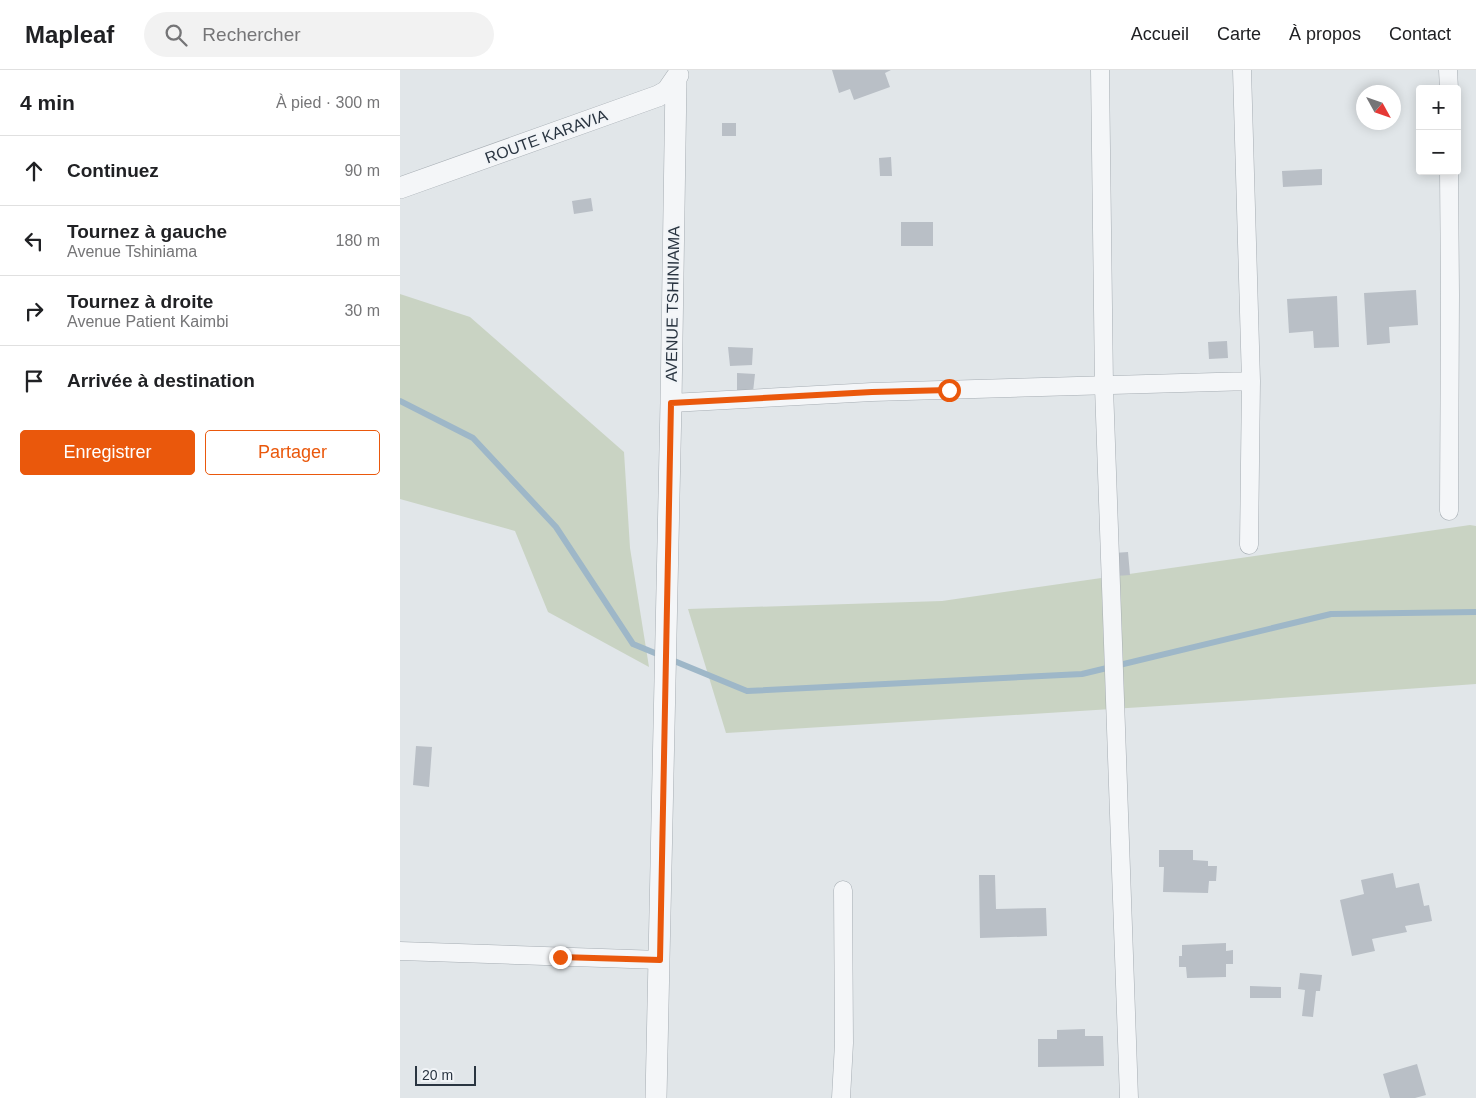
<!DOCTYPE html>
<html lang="fr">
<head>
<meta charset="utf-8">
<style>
	body { margin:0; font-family:Helvetica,sans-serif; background:#f2f2f2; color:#202124 }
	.controls { position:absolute; right:15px; top:15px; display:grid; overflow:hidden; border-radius:5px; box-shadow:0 2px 12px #0003 }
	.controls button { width:45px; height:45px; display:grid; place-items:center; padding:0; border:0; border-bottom:1px solid #e0e0e0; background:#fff; color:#202124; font:25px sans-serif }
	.compass { position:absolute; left:956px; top:15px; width:45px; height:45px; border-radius:50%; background:#fff; box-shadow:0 2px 12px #0003; rotate:130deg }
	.scale { position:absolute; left:15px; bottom:12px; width:61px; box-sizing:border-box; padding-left:5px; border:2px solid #2a3541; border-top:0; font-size:14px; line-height:18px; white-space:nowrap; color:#2a3541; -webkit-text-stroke:4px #f1f4f7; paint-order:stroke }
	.stop { position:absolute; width:15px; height:15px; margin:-11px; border:4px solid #ea580c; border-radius:50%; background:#fff }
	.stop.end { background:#ea580c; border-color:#fff; box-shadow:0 1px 5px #0008 }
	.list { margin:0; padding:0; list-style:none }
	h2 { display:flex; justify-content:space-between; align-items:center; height:65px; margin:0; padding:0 20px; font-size:21px }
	h2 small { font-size:16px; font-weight:400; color:#757577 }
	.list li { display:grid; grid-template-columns:32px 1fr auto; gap:15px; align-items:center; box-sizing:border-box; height:70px; padding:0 20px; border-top:1px solid #e0e0e0 }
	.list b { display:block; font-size:19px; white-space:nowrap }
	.list p { margin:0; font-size:16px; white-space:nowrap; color:#757577 }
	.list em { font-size:16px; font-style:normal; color:#757577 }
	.actions { display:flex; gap:10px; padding:15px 20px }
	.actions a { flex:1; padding:11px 0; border:1px solid #ea580c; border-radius:5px; text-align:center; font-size:18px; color:#ea580c }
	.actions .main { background:#ea580c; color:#fff }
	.icon { flex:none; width:28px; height:28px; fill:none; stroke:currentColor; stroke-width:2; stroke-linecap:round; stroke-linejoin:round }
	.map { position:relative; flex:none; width:1076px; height:1028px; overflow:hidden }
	header { display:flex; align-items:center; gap:30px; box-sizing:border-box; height:70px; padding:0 25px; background:#fff; border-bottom:1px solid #e0e0e0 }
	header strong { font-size:24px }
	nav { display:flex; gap:28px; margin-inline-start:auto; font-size:18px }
	.search { width:350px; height:45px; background:#f2f2f2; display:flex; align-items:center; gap:12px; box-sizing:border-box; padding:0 18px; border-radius:28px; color:#757577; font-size:19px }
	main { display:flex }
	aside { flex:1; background:#fff }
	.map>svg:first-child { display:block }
	.green { fill:#c9d3c3 }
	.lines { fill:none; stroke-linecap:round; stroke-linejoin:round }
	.stream { stroke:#9eb7c8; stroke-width:6 }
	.building { fill:#b9bfc6 }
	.minor-casing { stroke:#a6adb3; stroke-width:19 }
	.tertiary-casing { stroke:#a6adb3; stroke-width:22 }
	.minor { stroke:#f4f6f8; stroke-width:18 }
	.tertiary { stroke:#f4f6f8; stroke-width:21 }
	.route { stroke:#ea580c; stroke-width:6 }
	.labels { text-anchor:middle; stroke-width:4; stroke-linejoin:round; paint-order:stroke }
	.street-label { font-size:16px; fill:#2a3541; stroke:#f1f4f7 }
</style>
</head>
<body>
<header>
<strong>Mapleaf</strong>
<div class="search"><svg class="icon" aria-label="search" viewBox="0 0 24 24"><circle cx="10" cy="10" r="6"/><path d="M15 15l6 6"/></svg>Rechercher</div>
<nav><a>Accueil</a><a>Carte</a><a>À propos</a><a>Contact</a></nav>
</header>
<main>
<aside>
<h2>4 min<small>À pied · 300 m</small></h2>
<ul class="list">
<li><svg class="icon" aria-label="ahead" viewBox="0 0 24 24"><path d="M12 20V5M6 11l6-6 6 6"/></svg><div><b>Continuez</b></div><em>90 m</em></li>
<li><svg class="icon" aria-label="left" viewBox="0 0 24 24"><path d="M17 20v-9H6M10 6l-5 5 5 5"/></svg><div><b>Tournez à gauche</b><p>Avenue Tshiniama</p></div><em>180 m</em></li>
<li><svg class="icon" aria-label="right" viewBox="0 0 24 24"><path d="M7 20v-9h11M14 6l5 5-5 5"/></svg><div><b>Tournez à droite</b><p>Avenue Patient Kaimbi</p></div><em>30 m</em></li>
<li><svg class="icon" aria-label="arrive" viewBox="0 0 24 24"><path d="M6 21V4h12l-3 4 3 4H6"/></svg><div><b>Arrivée à destination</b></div></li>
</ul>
<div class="actions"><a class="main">Enregistrer</a><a>Partager</a></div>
</aside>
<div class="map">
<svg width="1076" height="1028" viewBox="0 0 1076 1028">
	<rect width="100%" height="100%" fill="#e1e6e9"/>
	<path class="green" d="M0 224 70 247 224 382 230 478 249 597 148 542 115 461 0 429Z
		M1070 455 1076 456V614L839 631 326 663 288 539 542 531Z"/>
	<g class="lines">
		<path class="stream" d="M0 331 73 368 156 457 233 574 347 621 682 604 931 544 1076 542"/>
	</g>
	<path class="building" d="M432 0H491L485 3 490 17 454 30 450 19 439 23Z
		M322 53H336V66H322Z
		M491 87 492 106H480L479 88Z
		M922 99V115L883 117 882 101Z
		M191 128 193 141 174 144 172 131Z
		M501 152H533V176H501Z
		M1016 220 1018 255 989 257 990 273 967 275 964 223Z
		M937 226 939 277 914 278 913 261 889 263 887 229Z
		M827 271 828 288 809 289 808 272Z
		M328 277 353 278 352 295 330 296Z
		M337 303 355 304 353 322 337 325Z
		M728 482 730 505 716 506 714 483Z
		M16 676 32 677 29 717 13 715Z
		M759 780H793V790L808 791V796H817L816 811H809L808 823 763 822 764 797H759Z
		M993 803 996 818 1019 813 1024 836 1029 835 1032 851 1005 856 1007 862 972 869 975 881 952 886 940 830 964 824 961 810Z
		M579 805H595L596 839 646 838 647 866 580 868Z
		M826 873V881L833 880V894H826V907L787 908 786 897H779V886H782V875Z
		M900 903 922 905 920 921H916L913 947 902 946 905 920 898 919Z
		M850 916 881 917V928H850Z
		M685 959V966H703L704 996 638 997V969H657V960Z
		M1017 994 1026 1025 1015 1028H990L983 1004Z"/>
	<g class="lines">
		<g class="minor-casing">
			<path id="minor" d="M700 0 704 317 729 1028
				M842 0 851 311 849 475
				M1048 0 1049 19
				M271 333 472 322 851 311
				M1049 441 1050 225 1049 101
				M0 881 260 890
				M441 1028 444 973 443 820"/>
		</g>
		<g class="tertiary-casing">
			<path id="tertiary" d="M0 118 258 26 267 21 278 5
				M256 1028 271 333 276 10"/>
		</g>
		<use href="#minor" class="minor"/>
		<use href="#tertiary" class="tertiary"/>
	</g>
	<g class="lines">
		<path class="route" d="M160 887 260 890 271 333 472 322 549 320"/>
	</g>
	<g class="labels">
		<g class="street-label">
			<text transform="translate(146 66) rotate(-20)" y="6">ROUTE KARAVIA</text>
			<text transform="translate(272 234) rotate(-89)" y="6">AVENUE TSHINIAMA</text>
		</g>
	</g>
</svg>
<div class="controls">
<button>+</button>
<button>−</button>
</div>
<svg class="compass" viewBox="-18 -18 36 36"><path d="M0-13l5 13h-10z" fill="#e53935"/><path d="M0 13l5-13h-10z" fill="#757577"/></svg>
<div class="scale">20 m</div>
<div class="stop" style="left:549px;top:320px"></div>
<div class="stop end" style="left:160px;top:887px"></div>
</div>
</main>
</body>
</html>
